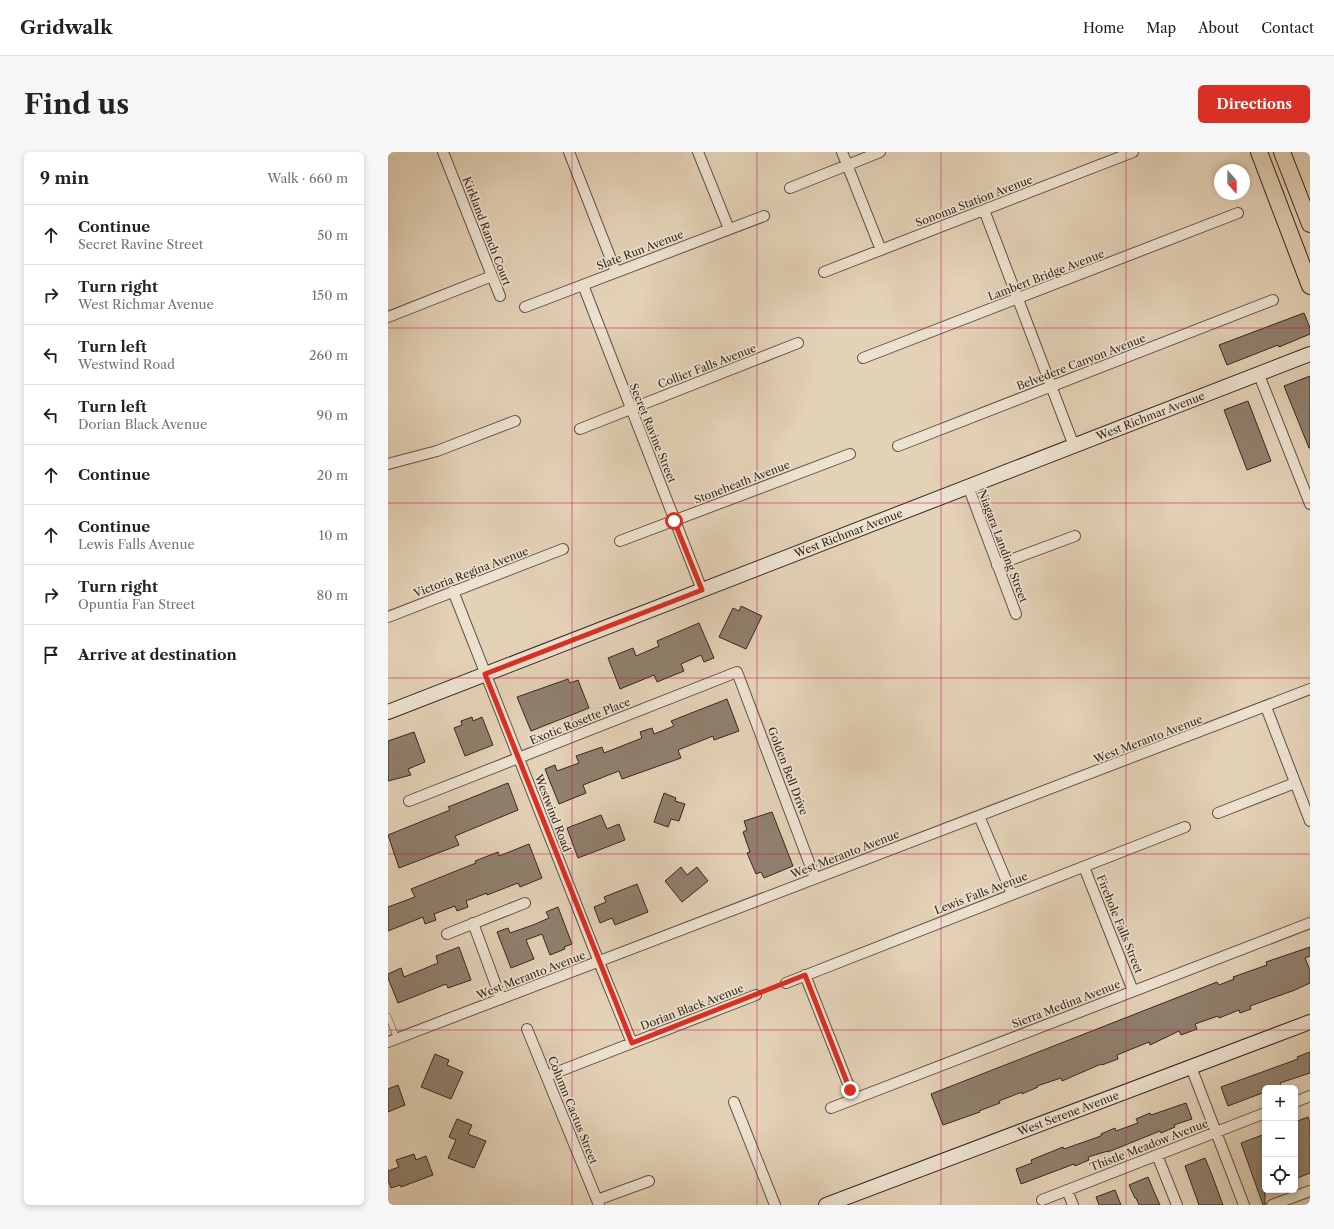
<!DOCTYPE html>
<html lang="en">
<head>
<meta charset="utf-8">
<style>
	body { margin:0; font-family:"Libre Caslon Text",serif; background:#f6f6f6; color:#222 }
	.controls { position:absolute; right:12px; bottom:12px; display:grid; overflow:hidden; border-radius:6px; box-shadow:0 2px 6px #0003 }
	.controls button { width:36px; height:36px; display:grid; place-items:center; padding:0; border:0; border-bottom:1px solid #e0e0e0; background:#fff; color:#222; font:20px sans-serif }
	.compass { position:absolute; left:826px; top:12px; width:36px; height:36px; border-radius:50%; background:#fff; box-shadow:0 2px 6px #0003; rotate:159deg }
	.stop { position:absolute; width:12px; height:12px; margin:-9px; border:3px solid #d93025; border-radius:50%; background:#fff }
	.stop.end { background:#d93025; border-color:#fff; box-shadow:0 1px 4px #0008 }
	.list { margin:0; padding:0; list-style:none }
	h2 { display:flex; justify-content:space-between; align-items:center; height:52px; margin:0; padding:0 16px; font-size:17px }
	h2 small { font-size:13px; font-weight:400; color:#767676 }
	.list li { display:grid; grid-template-columns:26px 1fr auto; gap:12px; align-items:center; box-sizing:border-box; height:60px; padding:0 16px; border-top:1px solid #e0e0e0 }
	.list b { display:block; font-size:15px; white-space:nowrap }
	.list p { margin:0; font-size:13px; white-space:nowrap; color:#767676 }
	.list em { font-size:13px; font-style:normal; color:#767676 }
	.icon { flex:none; width:22px; height:22px; fill:none; stroke:currentColor; stroke-width:2; stroke-linecap:round; stroke-linejoin:round }
	.map { position:relative; flex:none; width:922px; height:1053px; overflow:hidden; border-radius:6px }
	header { display:flex; align-items:center; gap:24px; box-sizing:border-box; height:56px; padding:0 20px; background:#fff; border-bottom:1px solid #e0e0e0 }
	header strong { font-size:19px }
	nav { display:flex; gap:22px; margin-inline-start:auto; font-size:14px }
	.intro { display:flex; align-items:center; justify-content:space-between; box-sizing:border-box; height:96px; padding:0 24px }
	h1 { margin:0; font-size:28px }
	.button { padding:10px 18px; border-radius:6px; background:#d93025; color:#fff; font-size:14px; font-weight:700 }
	main { display:flex; gap:24px; padding:0 24px }
	aside { flex:1; background:#fff; border-radius:6px; box-shadow:0 2px 6px #0003 }
	.map>svg:first-child { display:block }
	.building { fill:#90806e; stroke:#35281e }
	.lines { fill:none; stroke-linecap:round; stroke-linejoin:round }
	.lane-casing { stroke:#615244; stroke-width:6 }
	.street-casing { stroke:#615244; stroke-width:12 }
	.secondary-casing { stroke:#35281e; stroke-width:16 }
	.primary-casing { stroke:#35281e; stroke-width:18 }
	.path { stroke:#35281e; stroke-width:2; stroke-dasharray:1 2; stroke-linecap:butt }
	.lane { stroke:#ede2d0; stroke-width:5 }
	.street { stroke:#ede2d0; stroke-width:10 }
	.secondary { stroke:#ede2d0; stroke-width:14 }
	.primary { stroke:#e4d2b7; stroke-width:16 }
	.route { stroke:#d93025; stroke-width:5 }
	.grid { fill:none; stroke:#c2185b; stroke-width:1; stroke-opacity:0.55 }
	.labels { text-anchor:middle; stroke-width:3.5; stroke-linejoin:round; paint-order:stroke }
	.street-label { font-size:11px; fill:#35281e; stroke:#ede2d0 }
</style>
</head>
<body>
<header>
<strong>Gridwalk</strong>
<nav><a>Home</a><a>Map</a><a>About</a><a>Contact</a></nav>
</header>
<div class="intro"><h1>Find us</h1><a class="button">Directions</a></div>
<main>
<aside>
<h2>9 min<small>Walk · 660 m</small></h2>
<ul class="list">
<li><svg class="icon" aria-label="ahead" viewBox="0 0 24 24"><path d="M12 20V5M6 11l6-6 6 6"/></svg><div><b>Continue</b><p>Secret Ravine Street</p></div><em>50 m</em></li>
<li><svg class="icon" aria-label="right" viewBox="0 0 24 24"><path d="M7 20v-9h11M14 6l5 5-5 5"/></svg><div><b>Turn right</b><p>West Richmar Avenue</p></div><em>150 m</em></li>
<li><svg class="icon" aria-label="left" viewBox="0 0 24 24"><path d="M17 20v-9H6M10 6l-5 5 5 5"/></svg><div><b>Turn left</b><p>Westwind Road</p></div><em>260 m</em></li>
<li><svg class="icon" aria-label="left" viewBox="0 0 24 24"><path d="M17 20v-9H6M10 6l-5 5 5 5"/></svg><div><b>Turn left</b><p>Dorian Black Avenue</p></div><em>90 m</em></li>
<li><svg class="icon" aria-label="ahead" viewBox="0 0 24 24"><path d="M12 20V5M6 11l6-6 6 6"/></svg><div><b>Continue</b></div><em>20 m</em></li>
<li><svg class="icon" aria-label="ahead" viewBox="0 0 24 24"><path d="M12 20V5M6 11l6-6 6 6"/></svg><div><b>Continue</b><p>Lewis Falls Avenue</p></div><em>10 m</em></li>
<li><svg class="icon" aria-label="right" viewBox="0 0 24 24"><path d="M7 20v-9h11M14 6l5 5-5 5"/></svg><div><b>Turn right</b><p>Opuntia Fan Street</p></div><em>80 m</em></li>
<li><svg class="icon" aria-label="arrive" viewBox="0 0 24 24"><path d="M6 21V4h12l-3 4 3 4H6"/></svg><div><b>Arrive at destination</b></div></li>
</ul>
</aside>
<div class="map">
<svg width="922" height="1053" viewBox="0 0 922 1053">
	<rect width="100%" height="100%" fill="#e4d2b7"/>
	<filter id="stains"><feTurbulence type="fractalNoise" baseFrequency=".005" numOctaves="4"/><feColorMatrix values="0 0 0 0 .2 0 0 0 0 .09 0 0 0 0 .02 0 0 0 .5 -.17"/></filter>
	<radialGradient id="worn" r=".72"><stop offset=".6" stop-color="#630" stop-opacity="0"/><stop offset="1" stop-color="#630" stop-opacity=".3"/></radialGradient>
	<path class="building" d="M916 161 922 176V182L891 195 890 193 839 213 831 193Z
		M922 224V296H921L896 234Z
		M860 249 883 309 859 318 836 258Z
		M353 454 374 464 358 497 331 485 345 456 351 459Z
		M311 471 326 506 316 510 313 503 293 512 296 519 269 530 266 523 232 537 220 506 245 496 248 504 271 494 269 489Z
		M180 527 182 531 190 528 201 556 143 579 129 545Z
		M339 547 351 579 326 588 325 584 290 598 293 606 234 627 231 619 195 633 198 641 171 652 157 617 167 613 169 619 191 611 188 604 214 595 216 601 254 586 252 580 264 576 266 582 286 574 283 569Z
		M84 565 85 569 94 565 105 593 77 604 66 576 74 573 73 569Z
		M26 580 37 610 20 617 23 623 0 629V589Z
		M120 631 130 658 67 684 71 693 11 716 0 683 62 658 60 655Z
		M276 641 288 646 287 649 297 652 291 669 283 667 280 675 266 670Z
		M384 660 405 714 376 726 373 720 368 722 359 701 362 700 355 680 359 678 356 669Z
		M213 663 219 677 231 672 237 688 190 706 179 676Z
		M141 692 154 726 132 735 130 731 99 743V741L78 749 80 755 69 759 67 754 46 762 48 768 37 772 35 765 0 779V755L27 745 23 737 88 711 87 709 110 700 111 704Z
		M293 715 299 723 309 715 320 729 294 750 277 729Z
		M249 732 260 760 227 773 224 766 212 771 206 755 218 750 216 745Z
		M170 755 184 792 176 795 177 797 162 803 154 782 138 788 146 807 123 816 109 780 120 776 122 781 145 773 161 766 158 760Z
		M71 795 83 828 60 836 58 832 10 851 0 826V822L13 816 16 825 50 811 48 804Z
		M922 795V804L917 806 922 818V831L907 838 862 854 863 857 852 861 851 858 831 866 830 864 807 872 809 877 793 883 791 879 762 893 761 890 729 903 730 907 714 913 713 912 674 929 673 926 649 934 650 935 634 942V940L611 949 612 951 591 959 592 960 555 973 543 942 829 830 831 833 846 827 845 825 879 813 878 810Z
		M922 900V921L892 931 893 934 887 936H877V940L840 954 833 935 910 907 909 905Z
		M47 902 61 908 59 913 75 920 63 947 33 935Z
		M10 933 17 953 0 960V937Z
		M798 951 804 967 786 973 787 975 773 981 772 979 720 1000V999L700 1005 701 1008 687 1014 686 1012 633 1032 628 1017 644 1011 643 1008 675 995 676 997 713 984V982L727 976 728 979 750 971 748 967 762 961 763 963Z
		M920 965 922 970V1021L907 1027V970Z
		M69 967 84 973 80 982 98 989 86 1016 60 1006 68 988 61 985Z
		M877 982V1053H875L853 991Z
		M26 1002 28 1008 38 1004 45 1023 13 1035 12 1033 3 1036 0 1028V1019L11 1015 8 1008Z
		M817 1006 824 1023 835 1053H811L797 1014Z
		M760 1025 767 1042 772 1053H751L748 1046H747L741 1033Z
		M727 1038 733 1053H711L708 1045Z"/>
	<g class="lines">
		<g class="lane-casing">
			<path id="lane" d="M0 864 9 887"/>
		</g>
		<g class="street-casing">
			<path id="street" d="M55 0 112 144
				M181 0 228 120
				M310 0 341 77
				M454 0 493 98
				M402 36 492 0
				M596 58 686 294
				M436 120 745 0
				M195 133 314 438
				M137 155 376 64
				M0 165 104 124
				M475 206 850 61
				M871 223 922 352
				M192 277 410 191
				M510 294 885 148
				M0 312 49 299 127 269
				M580 334 628 462
				M232 389 462 302
				M609 413 687 384
				M65 439 211 810 244 891
				M0 465 175 397
				M878 555 922 669
				M21 649 349 520 427 726
				M830 661 907 631
				M591 664 624 742
				M696 715 745 839
				M85 771 113 847
				M59 782 137 751
				M417 823 466 947
				M398 831 797 675
				M139 877 211 1053
				M0 890 922 537
				M803 915 856 1053
				M159 924 368 843
				M346 950 387 1053
				M907 950 922 944
				M443 956 922 771
				M769 1003 789 1053
				M679 1038 685 1053
				M209 1048 261 1029
				M654 1048 877 961
				M884 1053 922 1039"/>
		</g>
		<g class="secondary-casing">
			<g id="secondary">
				<path id="s1" d="M0 560 922 202"/>
				<path id="s2" d="M438 1053 922 870"/>
			</g>
		</g>
		<g class="primary-casing">
			<path id="primary" d="M871 0 922 134
				M894 0 922 72"/>
		</g>
		<path class="path" d="M377 839 390 834"/>
		<use href="#lane" class="lane"/>
		<use href="#street" class="street"/>
		<use href="#secondary" class="secondary"/>
		<use href="#primary" class="primary"/>
	</g>
	<g class="lines">
		<path class="route" d="M286 369 314 438 97 522 244 891 417 823 462 938"/>
	</g>
	<path class="grid" d="M184 0V1053M369 0V1053M553 0V1053M738 0V1053M0 176H922M0 351H922M0 526H922M0 702H922M0 878H922"/>
	<g class="labels">
		<g class="street-label">
			<text transform="translate(586 49) rotate(-21)" y="4">Sonoma Station Avenue</text>
			<text transform="translate(99 79) rotate(69)" y="4">Kirkland Ranch Court</text>
			<text transform="translate(252 98) rotate(-21)" y="4">Slate Run Avenue</text>
			<text transform="translate(658 123) rotate(-21)" y="4">Lambert Bridge Avenue</text>
			<text transform="translate(693 210) rotate(-21)" y="4">Belvedere Canyon Avenue</text>
			<text transform="translate(319 214) rotate(-21)" y="4">Collier Falls Avenue</text>
			<text dy="4" stroke="none"><textPath href="#s1" startOffset="818">West Richmar Avenue</textPath></text>
			<text transform="translate(265 281) rotate(68)" y="4">Secret Ravine Street</text>
			<text transform="translate(354 330) rotate(-21)" y="4">Stoneheath Avenue</text>
			<text dy="4" stroke="none"><textPath href="#s1" startOffset="494">West Richmar Avenue</textPath></text>
			<text transform="translate(615 394) rotate(69)" y="4">Niagara Landing Street</text>
			<text transform="translate(83 420) rotate(-21)" y="4">Victoria Regina Avenue</text>
			<text transform="translate(192 569) rotate(-22)" y="4">Exotic Rosette Place</text>
			<text transform="translate(760 587) rotate(-21)" y="4">West Meranto Avenue</text>
			<text transform="translate(400 619) rotate(69)" y="4">Golden Bell Drive</text>
			<text transform="translate(165 661) rotate(69)" y="4">Westwind Road</text>
			<text transform="translate(457 702) rotate(-21)" y="4">West Meranto Avenue</text>
			<text transform="translate(593 741) rotate(-21)" y="4">Lewis Falls Avenue</text>
			<text transform="translate(732 772) rotate(68)" y="4">Firehole Falls Street</text>
			<text transform="translate(143 823) rotate(-21)" y="4">West Meranto Avenue</text>
			<text transform="translate(678 852) rotate(-21)" y="4">Sierra Medina Avenue</text>
			<text transform="translate(304 855) rotate(-21)" y="4">Dorian Black Avenue</text>
			<text transform="translate(185 958) rotate(68)" y="4">Column Cactus Street</text>
			<text dy="4" stroke="none"><textPath href="#s2" startOffset="259">West Serene Avenue</textPath></text>
			<text transform="translate(761 993) rotate(-21)" y="4">Thistle Meadow Avenue</text>
		</g>
	</g>
	<rect width="100%" height="100%" filter="url(#stains)"/>
	<rect width="100%" height="100%" fill="url(#worn)"/>
</svg>
<div class="controls">
<button>+</button>
<button>−</button>
<button><svg class="icon" aria-label="locate" viewBox="0 0 24 24"><circle cx="12" cy="12" r="6"/><path d="M12 2v4M12 18v4M2 12h4M18 12h4"/></svg></button>
</div>
<svg class="compass" viewBox="-18 -18 36 36"><path d="M0-13l5 13h-10z" fill="#e53935"/><path d="M0 13l5-13h-10z" fill="#767676"/></svg>
<div class="stop" style="left:286px;top:369px"></div>
<div class="stop end" style="left:462px;top:938px"></div>
</div>
</main>
</body>
</html>
